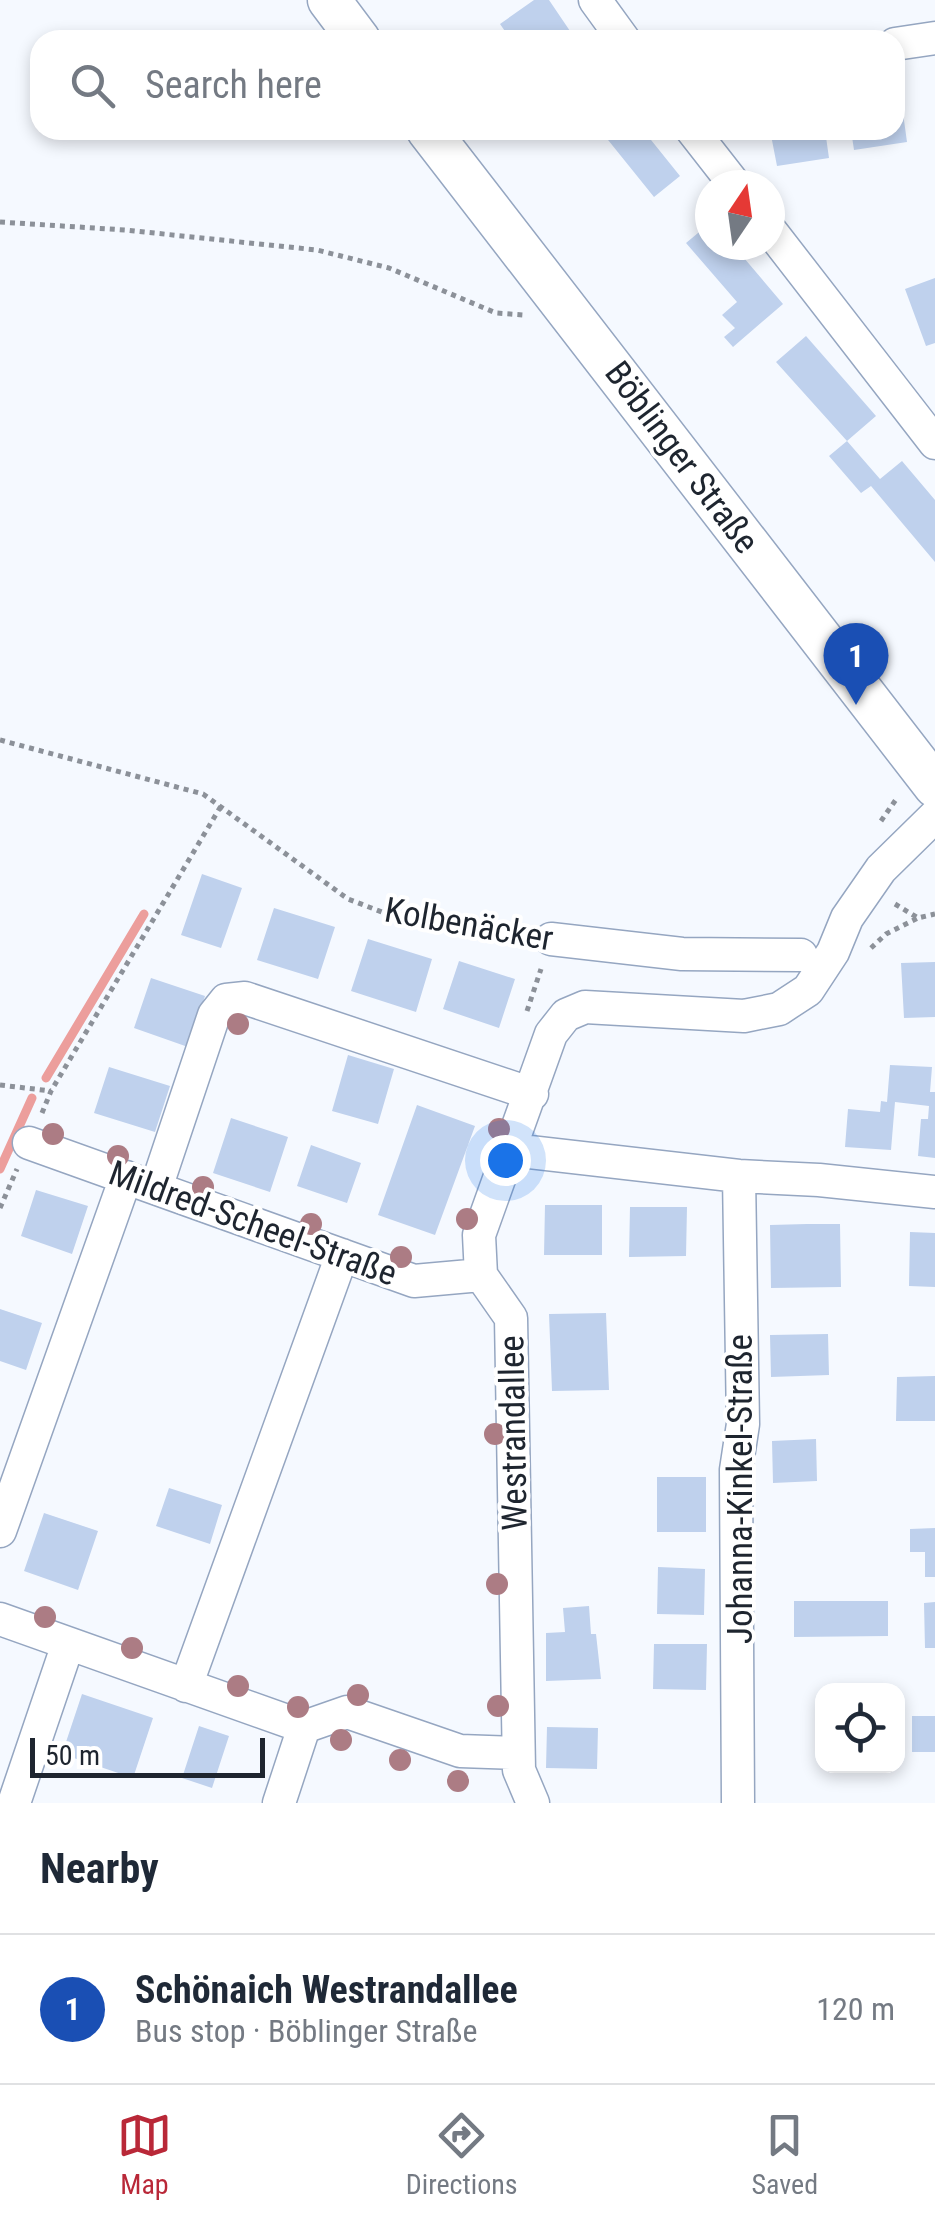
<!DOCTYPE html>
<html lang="en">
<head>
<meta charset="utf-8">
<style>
	body { margin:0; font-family:"Roboto Condensed",sans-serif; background:#f6f6f7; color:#1f2937 }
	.controls { position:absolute; right:30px; bottom:30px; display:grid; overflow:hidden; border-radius:20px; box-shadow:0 5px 15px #0003 }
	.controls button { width:90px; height:90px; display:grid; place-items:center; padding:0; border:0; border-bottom:2px solid #e0e1e3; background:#fff; color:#1f2937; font:50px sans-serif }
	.compass { position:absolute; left:695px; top:170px; width:90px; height:90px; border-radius:50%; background:#fff; box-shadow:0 5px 15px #0003; rotate:13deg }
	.scale { position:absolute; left:30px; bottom:25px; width:235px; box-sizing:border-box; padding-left:10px; border:5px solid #1e252f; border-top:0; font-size:28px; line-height:35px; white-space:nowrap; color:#1e252f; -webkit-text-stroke:8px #fff; paint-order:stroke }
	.you { position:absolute; left:505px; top:1160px; width:35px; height:35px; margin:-25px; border:8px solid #fff; border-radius:50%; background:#1a73e8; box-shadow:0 0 0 15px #1a73e833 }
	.badge { display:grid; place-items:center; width:65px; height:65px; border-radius:50%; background:#b92838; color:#fff; font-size:32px; font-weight:700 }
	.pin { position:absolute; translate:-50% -82px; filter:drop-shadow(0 2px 5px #0008) }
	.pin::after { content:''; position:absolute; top:52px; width:35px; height:30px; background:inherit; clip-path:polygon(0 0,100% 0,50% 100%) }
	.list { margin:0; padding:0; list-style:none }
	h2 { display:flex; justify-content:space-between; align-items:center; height:130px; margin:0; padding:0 40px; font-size:42px }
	h2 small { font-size:32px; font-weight:400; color:#747a83 }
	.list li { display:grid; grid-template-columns:65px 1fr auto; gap:30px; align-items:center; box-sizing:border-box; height:150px; padding:0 40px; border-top:2px solid #e0e1e3 }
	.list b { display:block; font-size:38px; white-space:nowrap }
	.list p { margin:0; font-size:32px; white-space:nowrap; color:#747a83 }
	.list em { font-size:32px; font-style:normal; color:#747a83 }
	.icon { flex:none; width:55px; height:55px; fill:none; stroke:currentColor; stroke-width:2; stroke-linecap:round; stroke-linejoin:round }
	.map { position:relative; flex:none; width:935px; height:1803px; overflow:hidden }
	.search { position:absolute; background:#fff; box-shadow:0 5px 15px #0003; left:30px; right:30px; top:30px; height:110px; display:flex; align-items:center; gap:25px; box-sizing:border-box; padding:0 35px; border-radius:30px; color:#747a83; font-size:38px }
	.sheet { height:280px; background:#fff }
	nav { display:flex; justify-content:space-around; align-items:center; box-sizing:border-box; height:140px; border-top:2px solid #e0e1e3; background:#fff; font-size:28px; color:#747a83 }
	nav a { display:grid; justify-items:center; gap:5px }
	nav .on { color:#b92838 }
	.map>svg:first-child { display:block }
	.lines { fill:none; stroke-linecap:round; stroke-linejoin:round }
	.stream { stroke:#ec9e9c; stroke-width:9 }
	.building { fill:#bfd1ed }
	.minor-casing { stroke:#95a6c1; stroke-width:35 }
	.major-casing { stroke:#95a6c1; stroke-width:45 }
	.path { stroke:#8c9199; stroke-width:5; stroke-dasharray:5 5; stroke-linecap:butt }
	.minor { stroke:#fff; stroke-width:32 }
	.major { stroke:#fff; stroke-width:42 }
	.tree { fill:#ac7c84 }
	.labels { text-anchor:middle; stroke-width:8; stroke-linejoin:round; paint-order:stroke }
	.street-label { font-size:35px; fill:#1e252f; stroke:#fff }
</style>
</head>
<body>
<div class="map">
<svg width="935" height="1803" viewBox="0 0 935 1803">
	<rect width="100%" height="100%" fill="#f5f9ff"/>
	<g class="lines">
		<path class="stream" d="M46 1078 144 914
			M0 1169 32 1098"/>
	</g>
	<path class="building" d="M534 0H549L570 31 557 40H511L500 24Z
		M899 84 907 142 854 150 851 130H895V85Z
		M600 130H643L680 176 654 197Z
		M770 130H825L829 158 777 166Z
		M710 223V245H733L783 304 733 347 724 337 735 328 722 315 737 302 686 243Z
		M935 278V343L926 346 905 289Z
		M806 336 876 416 847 441 776 362Z
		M847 441 880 479 902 461 935 500V562L871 486 861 493 829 456Z
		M202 874 242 888 221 948 181 935Z
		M274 908 335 927 318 979 257 960Z
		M368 939 432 959 416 1012 351 991Z
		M459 961 515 979 499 1028 443 1009Z
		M935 962V1017L904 1018 901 963Z
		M151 978 205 996 188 1047 134 1028Z
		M348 1055 394 1069 378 1124 332 1111Z
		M890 1065 932 1067 930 1092H935V1158L918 1156 921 1119H928L929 1106 895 1102 891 1150 845 1147 848 1109 880 1112 881 1101 887 1102Z
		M109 1067 170 1086 155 1132 94 1113Z
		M417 1105 475 1126 435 1235 378 1215Z
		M231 1118 288 1137 270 1192 213 1173Z
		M311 1145 361 1163 347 1203 297 1186Z
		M36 1190 88 1206 72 1254 21 1236Z
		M545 1205H602V1255H544Z
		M630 1207H687L686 1256 629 1257Z
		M807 1224H840L841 1287 771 1288 770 1225Z
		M910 1232 935 1233V1287L909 1286Z
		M0 1309 42 1323 26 1370 0 1361Z
		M606 1313 609 1390 552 1391 549 1314Z
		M828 1334 829 1375 771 1377 770 1335Z
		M935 1376V1421H896L897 1377Z
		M816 1439 817 1481 773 1483 772 1441Z
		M657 1477H706V1532H657Z
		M169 1488 222 1505 210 1544 156 1526Z
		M44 1513 98 1531 78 1590 24 1571Z
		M935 1528V1577H925V1552H910V1529Z
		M658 1567 705 1569 704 1615 657 1614Z
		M794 1601H888V1636L794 1637Z
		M935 1602V1648H925L924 1603Z
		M589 1606 591 1634H596L601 1679 546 1681V1633L565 1632 563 1608Z
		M654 1644H707L706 1690 653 1689Z
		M82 1694 153 1718 133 1778 62 1754Z
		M912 1716H935V1752H912Z
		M199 1726 229 1736 212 1788 182 1778Z
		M547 1727 598 1728 597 1769 546 1768Z"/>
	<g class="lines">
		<g class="minor-casing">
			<path id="minor" d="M595 0 624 40
				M895 44 935 38
				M692 130 735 185
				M770 230 935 443
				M551 939 682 954 801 955
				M29 1143 414 1281 481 1275
				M512 1150 739 1176 819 1180 935 1192
				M156 1188 214 1015 226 1000 245 998 532 1094
				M0 1531 126 1177
				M0 1619 304 1727 347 1712 460 1751 518 1753
				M186 1686 342 1255
				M14 1803 68 1644
				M279 1803 304 1727
				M533 1803 519 1770 511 1318 481 1275 479 1235 551 1034 566 1015 585 1007 744 1016 779 1009 808 990 833 952 847 918 881 869 935 816
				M738 1803 736 1470 743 1424 739 1176"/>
		</g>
		<g class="major-casing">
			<path id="major" d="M329 0 359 40
				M428 130 935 786"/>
		</g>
		<path class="path" d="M0 222 125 230 317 250 389 268 496 313 524 315
			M0 740 203 794 348 899 382 912 522 935
			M881 821 897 798
			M895 904 918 918 935 914
			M871 948 886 934 918 918
			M527 1011 541 969
			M0 1085 51 1091
			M42 1113 51 1091 221 806
			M0 1208 17 1169"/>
		<use href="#minor" class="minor"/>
		<use href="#major" class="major"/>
	</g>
	<g class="tree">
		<circle cx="238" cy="1024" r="11"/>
		<circle cx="499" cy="1129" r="11"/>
		<circle cx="53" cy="1134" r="11"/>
		<circle cx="118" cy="1156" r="11"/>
		<circle cx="203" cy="1187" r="11"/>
		<circle cx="467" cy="1219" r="11"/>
		<circle cx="311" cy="1224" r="11"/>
		<circle cx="401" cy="1257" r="11"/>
		<circle cx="495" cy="1434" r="11"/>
		<circle cx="497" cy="1584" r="11"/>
		<circle cx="45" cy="1617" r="11"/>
		<circle cx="132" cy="1648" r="11"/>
		<circle cx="238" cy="1686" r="11"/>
		<circle cx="358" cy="1695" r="11"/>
		<circle cx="498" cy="1706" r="11"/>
		<circle cx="298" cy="1707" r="11"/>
		<circle cx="341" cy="1740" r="11"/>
		<circle cx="400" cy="1760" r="11"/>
		<circle cx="458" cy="1781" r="11"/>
	</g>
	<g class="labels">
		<g class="street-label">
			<text transform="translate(682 457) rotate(53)" y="12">Böblinger Straße</text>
			<text transform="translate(469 924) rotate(10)" y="12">Kolbenäcker</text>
			<text transform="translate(253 1223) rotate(20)" y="12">Mildred-Scheel-Straße</text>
			<text transform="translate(513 1433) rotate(-91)" y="12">Westrandallee</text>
			<text transform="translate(740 1489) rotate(-90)" y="12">Johanna-Kinkel-Straße</text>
		</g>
	</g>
</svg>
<div class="controls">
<button><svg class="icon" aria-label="locate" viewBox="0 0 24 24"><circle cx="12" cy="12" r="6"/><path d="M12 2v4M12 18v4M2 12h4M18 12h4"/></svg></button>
</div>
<svg class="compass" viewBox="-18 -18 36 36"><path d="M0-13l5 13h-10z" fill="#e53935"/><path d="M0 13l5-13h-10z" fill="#747a83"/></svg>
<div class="scale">50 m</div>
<div class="you"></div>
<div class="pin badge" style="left:856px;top:705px;background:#1a4fb4">1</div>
<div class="search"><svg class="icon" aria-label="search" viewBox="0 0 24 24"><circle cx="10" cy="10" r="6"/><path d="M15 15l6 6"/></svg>Search here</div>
</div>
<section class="sheet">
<h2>Nearby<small></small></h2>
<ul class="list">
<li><span class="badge" style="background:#1a4fb4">1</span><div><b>Schönaich Westrandallee</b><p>Bus stop · Böblinger Straße</p></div><em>120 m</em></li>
</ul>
</section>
<nav>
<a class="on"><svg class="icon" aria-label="map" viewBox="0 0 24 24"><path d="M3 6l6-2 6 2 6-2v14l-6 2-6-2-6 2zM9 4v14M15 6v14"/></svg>Map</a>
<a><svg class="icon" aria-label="directions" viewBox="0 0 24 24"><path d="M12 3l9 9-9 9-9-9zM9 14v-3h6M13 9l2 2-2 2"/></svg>Directions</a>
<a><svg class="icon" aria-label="saved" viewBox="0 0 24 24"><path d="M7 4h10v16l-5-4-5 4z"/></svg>Saved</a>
</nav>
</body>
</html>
